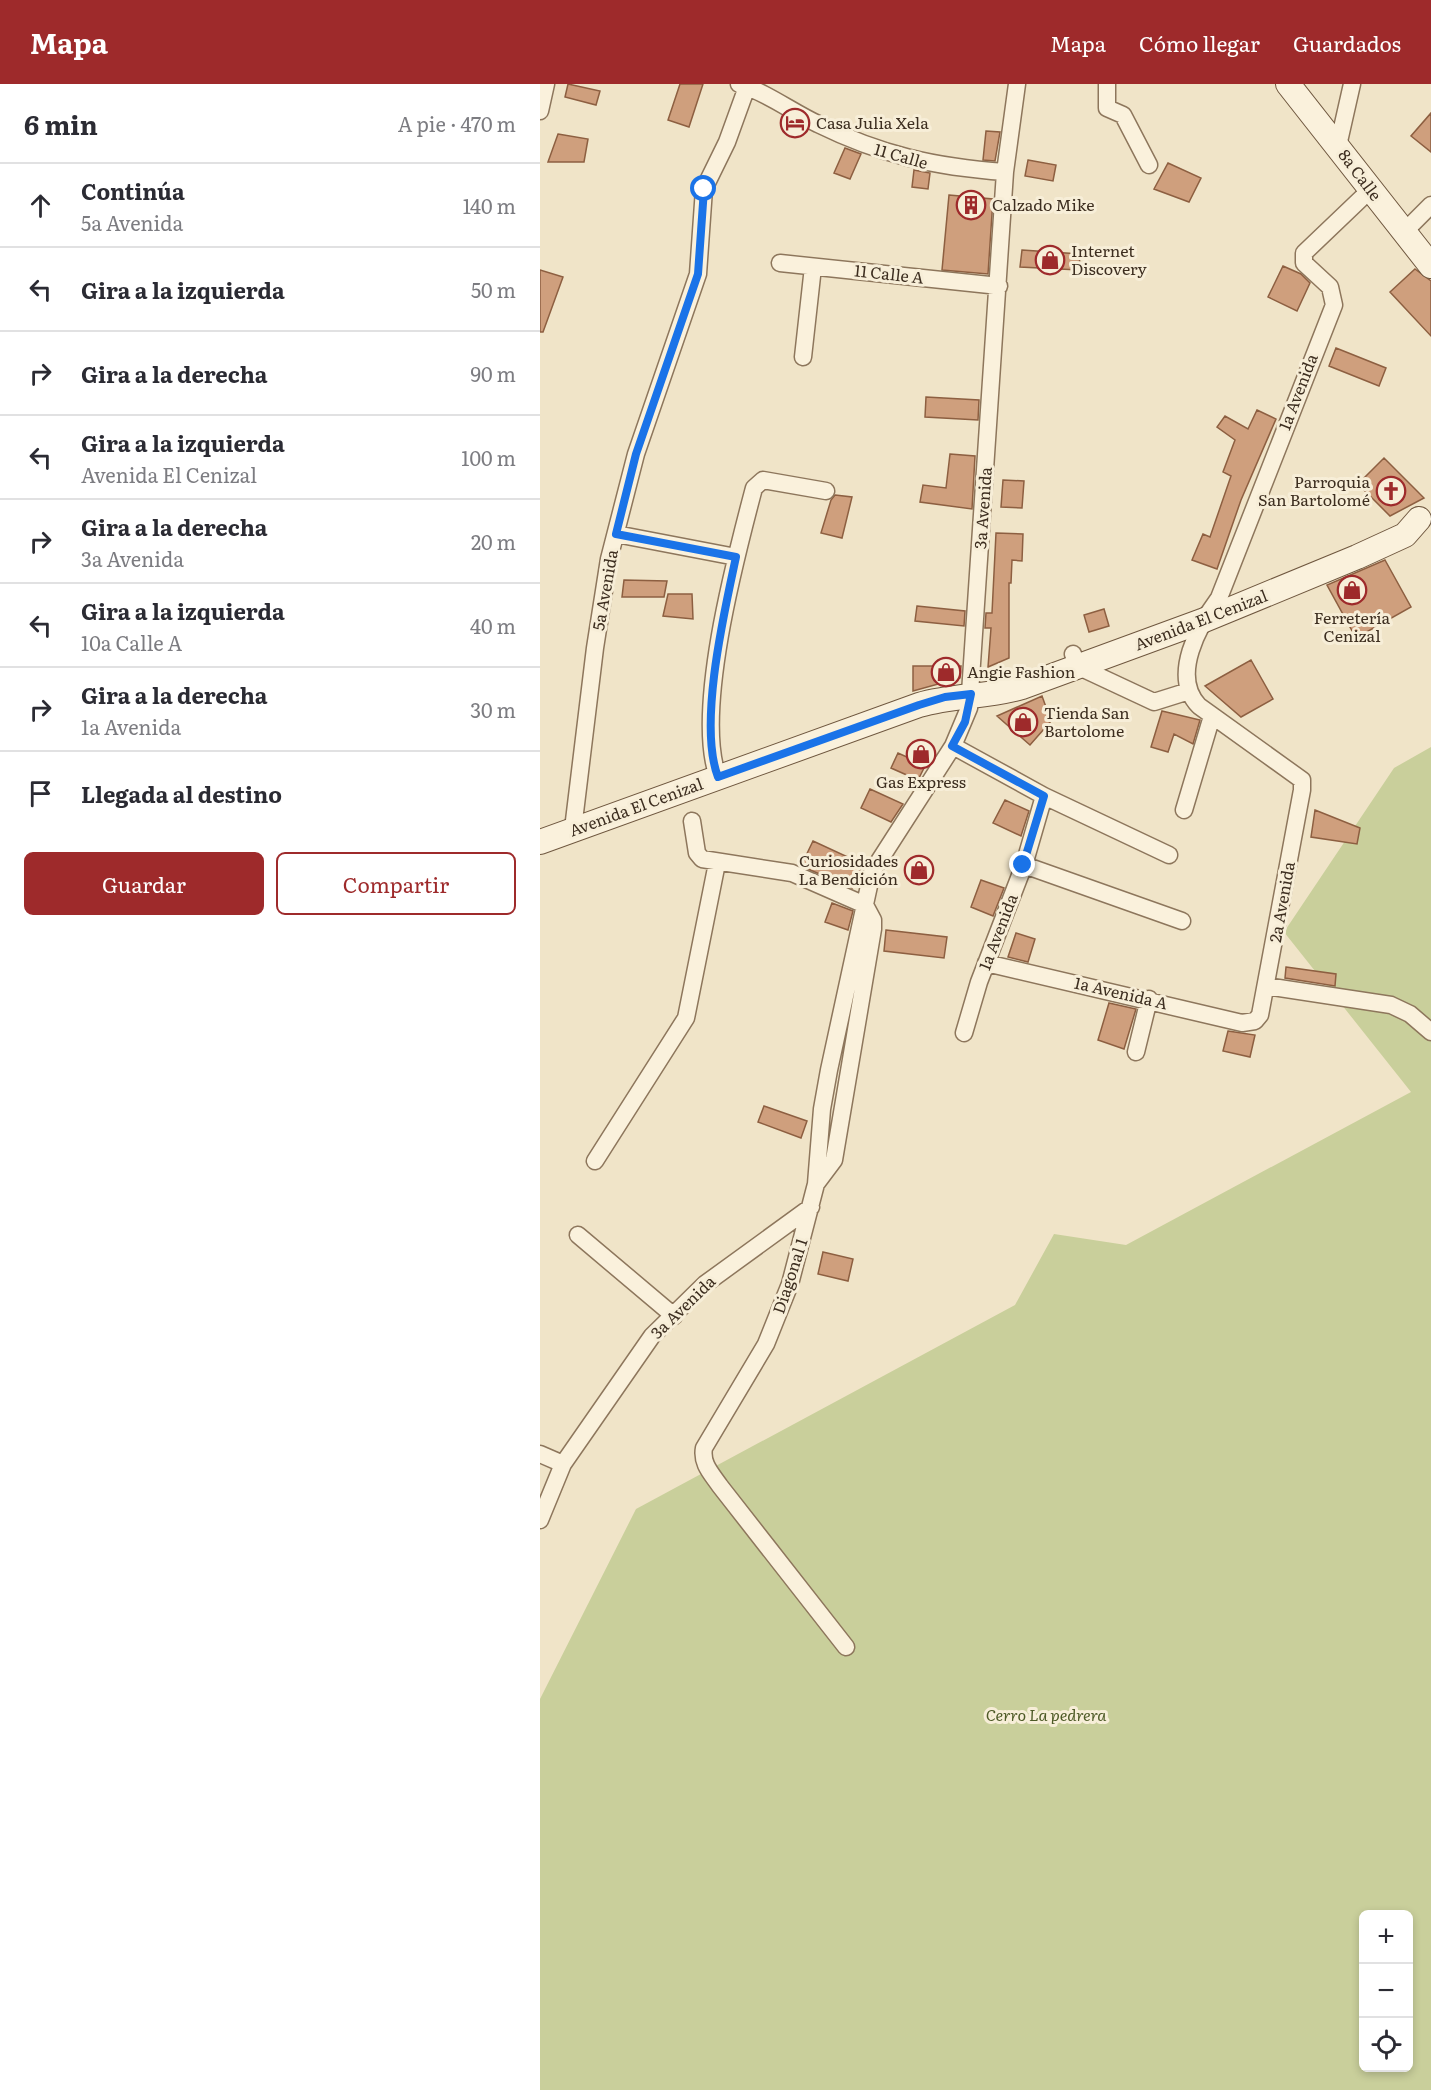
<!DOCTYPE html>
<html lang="es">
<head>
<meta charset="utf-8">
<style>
	body { margin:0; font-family:Literata,serif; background:#f2f2f3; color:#2b2b33 }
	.controls { position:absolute; right:18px; bottom:18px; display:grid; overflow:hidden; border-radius:9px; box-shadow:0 3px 9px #0003 }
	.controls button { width:54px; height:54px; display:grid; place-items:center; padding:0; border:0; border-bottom:2px solid #e1e1e2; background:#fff; color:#2b2b33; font:30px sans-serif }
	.stop { position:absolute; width:18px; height:18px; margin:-14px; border:4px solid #1a73e8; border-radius:50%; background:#fff }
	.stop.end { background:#1a73e8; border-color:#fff; box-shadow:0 2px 6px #0008 }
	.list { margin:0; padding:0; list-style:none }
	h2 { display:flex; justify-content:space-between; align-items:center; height:78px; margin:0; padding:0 24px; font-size:26px }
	h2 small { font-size:20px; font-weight:400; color:#7c7c81 }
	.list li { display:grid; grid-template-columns:39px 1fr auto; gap:18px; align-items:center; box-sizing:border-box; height:84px; padding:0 24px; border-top:2px solid #e1e1e2 }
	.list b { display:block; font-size:22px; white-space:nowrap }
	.list p { margin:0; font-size:20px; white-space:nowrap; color:#7c7c81 }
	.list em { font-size:20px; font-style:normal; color:#7c7c81 }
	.actions { display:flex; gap:12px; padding:18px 24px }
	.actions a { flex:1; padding:14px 0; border:2px solid #9e2a2b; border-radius:9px; text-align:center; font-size:21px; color:#9e2a2b }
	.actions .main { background:#9e2a2b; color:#fff }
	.icon { flex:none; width:33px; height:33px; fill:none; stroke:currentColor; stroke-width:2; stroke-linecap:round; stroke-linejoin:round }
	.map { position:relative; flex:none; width:891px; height:2006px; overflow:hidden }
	header { display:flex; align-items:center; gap:36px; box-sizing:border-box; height:84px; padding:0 30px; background:#9e2a2b; color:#fff }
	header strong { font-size:28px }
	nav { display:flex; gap:33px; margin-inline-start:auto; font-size:21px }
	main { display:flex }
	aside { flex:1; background:#fff }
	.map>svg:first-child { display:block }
	.green { fill:#c9cf9b; fill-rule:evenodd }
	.building { fill:#cf9f7d; stroke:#8d5f41; stroke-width:1.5 }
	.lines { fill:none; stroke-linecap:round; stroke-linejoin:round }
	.street-casing { stroke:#8d765c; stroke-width:19 }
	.secondary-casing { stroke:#6f573f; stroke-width:26 }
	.street { stroke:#faf1dc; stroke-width:16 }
	.secondary { stroke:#faf1dc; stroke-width:24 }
	.route { stroke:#1a73e8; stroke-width:8 }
	.labels { text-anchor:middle; stroke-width:6; stroke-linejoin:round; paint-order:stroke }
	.poi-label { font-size:16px; fill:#3d2e20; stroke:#f7eed8; text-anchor:start }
	.street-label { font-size:16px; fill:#3d2e20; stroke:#f7eed8 }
	.park-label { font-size:16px; font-style:italic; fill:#4d5a26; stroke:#f7eed8 }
</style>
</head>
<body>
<header>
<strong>Mapa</strong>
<nav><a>Mapa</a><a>Cómo llegar</a><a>Guardados</a></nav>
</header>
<main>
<aside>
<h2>6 min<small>A pie · 470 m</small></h2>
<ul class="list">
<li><svg class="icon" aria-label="ahead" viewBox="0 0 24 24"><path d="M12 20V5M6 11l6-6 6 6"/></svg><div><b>Continúa</b><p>5a Avenida</p></div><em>140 m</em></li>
<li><svg class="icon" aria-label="left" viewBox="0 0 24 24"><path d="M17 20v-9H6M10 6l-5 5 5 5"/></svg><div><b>Gira a la izquierda</b></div><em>50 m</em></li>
<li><svg class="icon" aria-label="right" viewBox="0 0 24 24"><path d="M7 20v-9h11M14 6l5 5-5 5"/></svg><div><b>Gira a la derecha</b></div><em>90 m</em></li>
<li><svg class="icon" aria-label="left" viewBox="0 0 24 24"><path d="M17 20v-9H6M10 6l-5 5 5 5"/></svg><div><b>Gira a la izquierda</b><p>Avenida El Cenizal</p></div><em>100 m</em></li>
<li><svg class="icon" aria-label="right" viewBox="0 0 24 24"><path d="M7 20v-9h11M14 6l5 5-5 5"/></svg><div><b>Gira a la derecha</b><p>3a Avenida</p></div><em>20 m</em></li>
<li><svg class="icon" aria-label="left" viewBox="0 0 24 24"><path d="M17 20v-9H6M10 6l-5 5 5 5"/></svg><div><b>Gira a la izquierda</b><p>10a Calle A</p></div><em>40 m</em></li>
<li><svg class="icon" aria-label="right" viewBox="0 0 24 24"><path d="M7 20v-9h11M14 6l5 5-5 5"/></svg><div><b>Gira a la derecha</b><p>1a Avenida</p></div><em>30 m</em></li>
<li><svg class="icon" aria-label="arrive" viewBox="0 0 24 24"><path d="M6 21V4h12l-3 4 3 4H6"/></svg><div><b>Llegada al destino</b></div></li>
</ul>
<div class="actions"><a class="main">Guardar</a><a>Compartir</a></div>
</aside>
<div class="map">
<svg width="891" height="2006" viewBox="0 0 891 2006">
	<rect width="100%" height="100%" fill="#f0e4c8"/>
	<path class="green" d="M891 663V2006H0V1615L96 1425 475 1221 514 1150 586 1161 871 1008 744 848 854 684ZM824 1830H868V1984H824Z"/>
	<path class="building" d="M28 0 60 7 56 21 25 13Z
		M140 0H163L149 43 128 36Z
		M891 29V68L871 52Z
		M446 47 460 48 455 77 443 76Z
		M18 50 48 55 44 78H8Z
		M305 64 321 70 310 95 294 89Z
		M488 76 516 81 513 97 485 92Z
		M628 79 661 94 649 118 614 105Z
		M374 86 390 89 388 105 372 103Z
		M409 111 453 115 448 190 402 186Z
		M482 166 540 170 539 186 480 183Z
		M743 182 761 190 770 199 757 227 728 213Z
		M875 185 891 197V252L850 208Z
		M0 186 23 193 3 248H0Z
		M796 264 846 284 839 302 789 282Z
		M386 313 439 316 438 336 385 333Z
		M717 326 736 335 701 416 677 485 652 476 663 450 670 453 691 392 683 388 695 356 677 343 685 332 708 345Z
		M410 370 435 372 432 425 380 418 383 401 406 404Z
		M844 374 884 414 850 432 818 400Z
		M463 396 484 397 482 424 461 423Z
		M295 411 312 413 302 454 281 449 291 416Z
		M456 449 483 450 482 477 472 476 471 499H469V574L448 583 451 544H445L446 529H452Z
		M845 476 871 523 816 554 787 501Z
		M84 496 127 497 124 513H82Z
		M128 510H152L153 535 123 532Z
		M377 522 425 527 424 542 375 537Z
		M564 525 569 542 549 548 544 531Z
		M711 576 733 615 701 633 665 602Z
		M373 582H421L420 594 373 607Z
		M502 612 511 637 490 661 457 632Z
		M622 627 660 636 653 660 634 650 628 668 611 663Z
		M376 659 393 666 378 696 351 684 358 669 369 674Z
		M330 705 363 720 351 738 321 724Z
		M465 716 489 727 481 752 453 739Z
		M775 726 820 744 817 760 771 753Z
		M273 757 323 780 312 804 261 782Z
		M441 796 464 804 453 832 431 823Z
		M292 819 313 827 308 846 285 838Z
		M346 846 407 853 404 874 344 867Z
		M476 849 495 855 488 878 468 873Z
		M746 883 796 890 795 902 745 894Z
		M569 919 596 925 584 965 558 956Z
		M688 947 715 951 710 973 683 967Z
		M224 1022 267 1037 261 1054 218 1038Z
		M283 1168 313 1175 308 1197 278 1190Z"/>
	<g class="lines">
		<g class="street-casing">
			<path id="street" d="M199 0C226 8 252 28 278 40 341 71 395 83 465 88
				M567 0V24L583 31 609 81
				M0 27 6 0
				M798 62 812 0
				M864 148 891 121
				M240 179 459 202
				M263 273 273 183
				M76 450 196 473
				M533 570 537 582 614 618 649 607
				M413 662 504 712 629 771
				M178 693C154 628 196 472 214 404L223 396 286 407
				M644 726 672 632
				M152 737 157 769 162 775 252 789 325 821
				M33 745 55 564 69 475 96 370 158 190 164 105 187 58 208 0
				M484 781 642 837
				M446 879 702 939 715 937 720 931 762 706V696L659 622C630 592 659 541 679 514L794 221 790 203 764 179V169L830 106
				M726 902 851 921 870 930 891 948
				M424 949 439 898 484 781 504 712
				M596 968 609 915
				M55 1077 146 934 177 779
				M276 1100 294 1076 333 845V836L325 821
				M38 1151 134 1232
				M0 1370 23 1380
				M0 1436 23 1380 112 1252 165 1200 271 1123
				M306 1563 180 1402C172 1390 161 1380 164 1364L226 1260 250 1200 276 1100 282 1025 289 986 332 788 413 662 429 624 465 88 477 0"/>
		</g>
		<g class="secondary-casing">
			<path id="secondary" d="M748 0 891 182
				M0 758 379 621C413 611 448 613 482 603L662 537 817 473 865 451 879 435"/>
		</g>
		<use href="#street" class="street"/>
		<use href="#secondary" class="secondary"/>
	</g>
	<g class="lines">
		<path class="route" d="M164 105 158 190 96 370 76 450 196 473C184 529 158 641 178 693L379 621 405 613 431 610 425 638 412 662 504 712 483 781"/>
	</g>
	<defs>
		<g id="hotel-ring" transform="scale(1.5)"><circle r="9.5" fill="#f7eed8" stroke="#9e2a2b" stroke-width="1.5"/><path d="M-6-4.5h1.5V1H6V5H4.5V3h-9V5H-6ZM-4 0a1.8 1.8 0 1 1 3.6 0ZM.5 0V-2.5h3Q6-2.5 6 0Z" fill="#9e2a2b"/></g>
		<g id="building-ring" transform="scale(1.5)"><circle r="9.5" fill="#f7eed8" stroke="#9e2a2b" stroke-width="1.5"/><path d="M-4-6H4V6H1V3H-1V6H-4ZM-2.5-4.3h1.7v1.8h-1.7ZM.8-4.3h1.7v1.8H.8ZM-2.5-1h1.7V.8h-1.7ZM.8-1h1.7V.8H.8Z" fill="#9e2a2b"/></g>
		<g id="shop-ring" transform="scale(1.5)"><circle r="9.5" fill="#f7eed8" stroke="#9e2a2b" stroke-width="1.5"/><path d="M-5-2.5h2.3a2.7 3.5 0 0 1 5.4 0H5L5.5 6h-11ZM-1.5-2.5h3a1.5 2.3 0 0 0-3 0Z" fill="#9e2a2b"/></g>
		<g id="church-ring" transform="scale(1.5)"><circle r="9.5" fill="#f7eed8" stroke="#9e2a2b" stroke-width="1.5"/><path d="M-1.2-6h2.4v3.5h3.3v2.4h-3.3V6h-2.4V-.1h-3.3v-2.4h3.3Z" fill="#9e2a2b"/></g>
	</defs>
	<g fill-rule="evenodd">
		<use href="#hotel-ring" x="255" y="39"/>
		<use href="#building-ring" x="431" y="121"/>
		<use href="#shop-ring" x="510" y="176"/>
		<use href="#church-ring" x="851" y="407"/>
		<use href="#shop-ring" x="812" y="506"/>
		<use href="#shop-ring" x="406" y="588"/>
		<use href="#shop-ring" x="483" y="638"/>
		<use href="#shop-ring" x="381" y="670"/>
		<use href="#shop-ring" x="379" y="786"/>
	</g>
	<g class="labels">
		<g class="poi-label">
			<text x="276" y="45">Casa Julia Xela</text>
			<text x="452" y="127">Calzado Mike</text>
			<text x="531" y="173">Internet<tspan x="531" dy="18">Discovery</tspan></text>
			<text x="830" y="404" text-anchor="end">Parroquia<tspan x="830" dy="18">San Bartolomé</tspan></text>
			<text x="812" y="540" text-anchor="middle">Ferretería<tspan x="812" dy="18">Cenizal</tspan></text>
			<text x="427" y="594">Angie Fashion</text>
			<text x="504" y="635">Tienda San<tspan x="504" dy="18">Bartolome</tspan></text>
			<text x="381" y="704" text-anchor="middle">Gas Express</text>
			<text x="358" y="783" text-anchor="end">Curiosidades<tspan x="358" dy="18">La Bendición</tspan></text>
		</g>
		<g class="street-label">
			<text transform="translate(361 72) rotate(16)" y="6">11 Calle</text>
			<text transform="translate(820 91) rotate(53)" y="6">8a Calle</text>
			<text transform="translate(349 190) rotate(6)" y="6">11 Calle A</text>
			<text transform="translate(758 308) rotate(-69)" y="6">1a Avenida</text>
			<text transform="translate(443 424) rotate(-86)" y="6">3a Avenida</text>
			<text transform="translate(65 506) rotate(-80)" y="6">5a Avenida</text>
			<text transform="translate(661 536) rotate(-21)" y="6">Avenida El Cenizal</text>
			<text transform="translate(96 723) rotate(-20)" y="6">Avenida El Cenizal</text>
			<text transform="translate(742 818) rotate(-80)" y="6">2a Avenida</text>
			<text transform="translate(458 848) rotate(-69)" y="6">1a Avenida</text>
			<text transform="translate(581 909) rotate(13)" y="6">1a Avenida A</text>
			<text transform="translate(250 1192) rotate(-72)" y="6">Diagonal 1</text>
			<text transform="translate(143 1223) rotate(-44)" y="6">3a Avenida</text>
		</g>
		<g class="park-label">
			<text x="506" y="1637">Cerro La pedrera</text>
		</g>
	</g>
</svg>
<div class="controls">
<button>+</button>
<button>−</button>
<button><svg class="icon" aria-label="locate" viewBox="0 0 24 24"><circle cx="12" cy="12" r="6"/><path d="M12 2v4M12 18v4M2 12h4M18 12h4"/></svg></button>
</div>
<div class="stop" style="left:164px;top:105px"></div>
<div class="stop end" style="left:483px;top:781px"></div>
</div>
</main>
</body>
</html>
